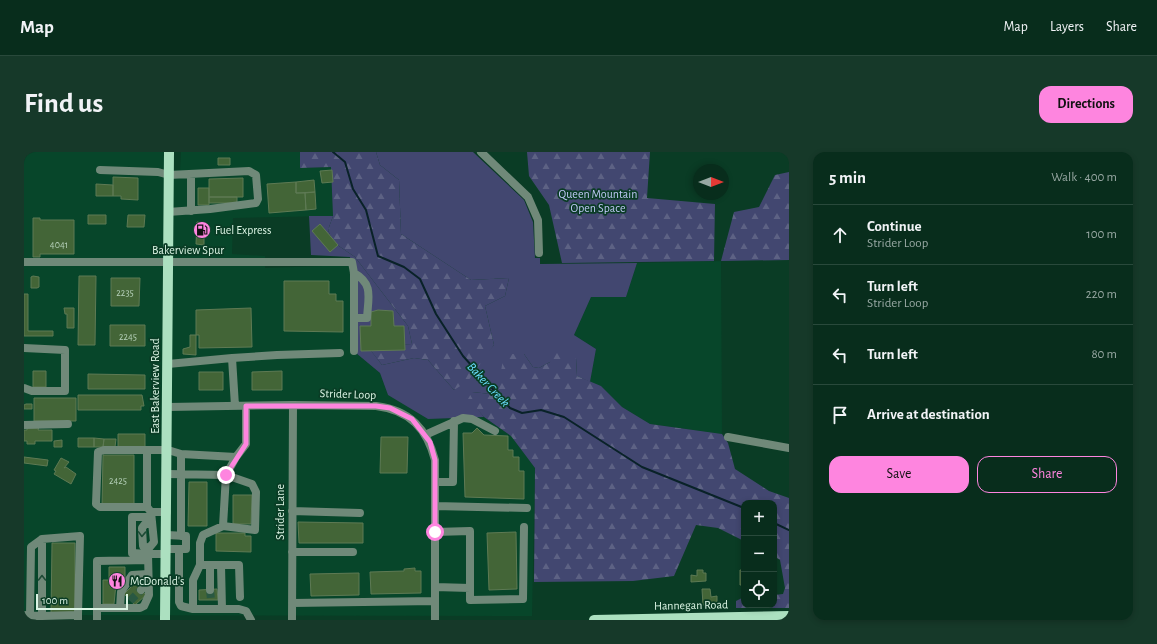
<!DOCTYPE html>
<html lang="en">
<head>
<meta charset="utf-8">
<style>
	body { margin:0; font-family:"Alegreya Sans",sans-serif; background:#163929; color:#f1f3f6 }
	.controls { position:absolute; right:12px; bottom:12px; display:grid; overflow:hidden; border-radius:8px; box-shadow:0 2px 6px #0003 }
	.controls button { width:36px; height:36px; display:grid; place-items:center; padding:0; border:0; border-bottom:1px solid #29493b; background:#082d1c; color:#f1f3f6; font:20px sans-serif }
	.compass { position:absolute; left:669px; top:12px; width:36px; height:36px; border-radius:50%; background:#082d1c; box-shadow:0 2px 6px #0003; rotate:90deg }
	.scale { position:absolute; left:12px; bottom:10px; width:92px; box-sizing:border-box; padding-left:4px; border:2px solid #dbf4e4; border-top:0; font-size:11px; line-height:14px; white-space:nowrap; color:#dbf4e4; -webkit-text-stroke:3px #0a3c25; paint-order:stroke }
	.stop { position:absolute; width:12px; height:12px; margin:-9px; border:3px solid #fe85df; border-radius:50%; background:#fff }
	.stop.end { background:#fe85df; border-color:#fff; box-shadow:0 1px 4px #0008 }
	.list { margin:0; padding:0; list-style:none }
	h2 { display:flex; justify-content:space-between; align-items:center; height:52px; margin:0; padding:0 16px; font-size:17px }
	h2 small { font-size:13px; font-weight:400; color:#98a8a3 }
	.list li { display:grid; grid-template-columns:26px 1fr auto; gap:12px; align-items:center; box-sizing:border-box; height:60px; padding:0 16px; border-top:1px solid #29493b }
	.list b { display:block; font-size:15px; white-space:nowrap }
	.list p { margin:0; font-size:13px; white-space:nowrap; color:#98a8a3 }
	.list em { font-size:13px; font-style:normal; color:#98a8a3 }
	.actions { display:flex; gap:8px; padding:12px 16px }
	.actions a { flex:1; padding:9px 0; border:1px solid #fe85df; border-radius:12px; text-align:center; font-size:14px; color:#fe85df }
	.actions .main { background:#fe85df; color:#111 }
	.icon { flex:none; width:22px; height:22px; fill:none; stroke:currentColor; stroke-width:2; stroke-linecap:round; stroke-linejoin:round }
	.map { position:relative; flex:none; width:765px; height:468px; overflow:hidden; border-radius:12px }
	header { display:flex; align-items:center; gap:24px; box-sizing:border-box; height:56px; padding:0 20px; background:#082d1c; border-bottom:1px solid #29493b }
	header strong { font-size:19px }
	nav { display:flex; gap:22px; margin-inline-start:auto; font-size:14px }
	.intro { display:flex; align-items:center; justify-content:space-between; box-sizing:border-box; height:96px; padding:0 24px }
	h1 { margin:0; font-size:28px }
	.button { padding:10px 18px; border-radius:12px; background:#fe85df; color:#111; font-size:14px; font-weight:700 }
	main { display:flex; gap:24px; padding:0 24px }
	aside { flex:1; background:#082d1c; border-radius:12px; box-shadow:0 2px 6px #0003 }
	.map>svg:first-child { display:block }
	.built { fill:#07462a }
	.grass { fill:#424770 }
	.forest { fill:url(#forest-firs) }
	.lines { fill:none; stroke-linecap:round; stroke-linejoin:round }
	.stream { stroke:#092228; stroke-width:2 }
	.building { fill:#436537; stroke:#5e7a54 }
	.minor-tunnel { stroke:#295842; stroke-width:8; stroke-dasharray:8 4; stroke-linecap:butt }
	.minor { stroke:#708979; stroke-width:8 }
	.major { stroke:#ace0c0; stroke-width:10 }
	.oneway { stroke:#1e4b36 }
	.route { stroke:#fe85df; stroke-width:5 }
	.labels { text-anchor:middle; stroke-width:3.5; stroke-linejoin:round; paint-order:stroke }
	.number-label { font-size:10px; fill:#b5d0b9 }
	.park-label { font-size:12px; fill:#c0c8f7; stroke:#0a3c25 }
	.poi-label { font-size:12px; fill:#dbf4e4; stroke:#0a3c25; text-anchor:start }
	.street-label { font-size:12px; fill:#dbf4e4; stroke:#0a3c25 }
	.water-label { font-size:13px; font-style:italic; fill:#68dbf9; stroke:#0a3c25 }
</style>
</head>
<body>
<header>
<strong>Map</strong>
<nav><a>Map</a><a>Layers</a><a>Share</a></nav>
</header>
<div class="intro"><h1>Find us</h1><a class="button">Directions</a></div>
<main>
<div class="map">
<svg width="765" height="468" viewBox="0 0 765 468">
	<defs>
		<pattern id="forest-firs" width="22" height="20" patternUnits="userSpaceOnUse"><rect width="22" height="20" fill="#424770"/><path d="M5 1l3.5 6h-7zM16 11l3.5 6h-7z" fill="#5d6284"/></pattern>
	</defs>
	<rect width="100%" height="100%" fill="#0a3c25"/>
	<path class="built" d="M0 0H140L141 18H156L157 0H276V16L307 15 309 64 209 66 208 102 241 104V116L327 113 332 201 356 221 364 243 404 267 460 265 487 284 511 316 508 464 0 463Z
		M697 109 698 282 626 272 598 255 577 234 566 230 572 197 550 183 567 145H602L613 111Z"/>
	<path class="grass" d="M352 0H449L500 48 509 70 511 106H516V112L613 111 602 145H567L550 183 572 197 566 230 553 224 552 206 526 210 515 216 509 215 500 202 474 236 467 242 448 240 452 255 460 265 404 267 364 243 356 221 332 201 326 105 287 103 285 64H309L304 78 309 90 331 105 384 174 388 192 345 196 358 213 390 206 404 208 430 238 470 193 461 154 481 144 485 126 447 128 377 82 375 28 356 13Z"/>
	<path class="forest" d="M276 0H352L356 13 375 28 377 82 447 128 485 126 481 144 461 154 470 193 444 229 430 238 404 208 390 206 358 213 344 195 388 192 384 174 331 105 309 90 304 78 309 64 307 15 276 16Z
		M503 0H626L623 46 691 52 690 109 538 111 525 53 505 24Z
		M765 20V108L697 109 710 60 735 55 751 23Z
		M532 200 552 206 553 224 577 234 598 255 626 272 698 282 704 291 711 317 745 339 765 346V456H712V449L720 445V453H750V443L759 442 761 436 756 408 750 404V351H720V389L694 376 672 373 650 424 609 429 510 430 511 316 487 284 460 265 444 247 448 240 467 242 474 236 480 202H500L509 215 515 216 526 210Z"/>
	<g class="lines">
		<path class="stream" d="M309 0 321 10 329 37 342 58 354 104 380 115 396 127 412 162 439 204 486 256 498 261 517 258 540 265 618 315 720 356
			M750 371 765 378"/>
	</g>
	<path class="building" d="M194 6H206V13H194Z
		M308 18 309 30 298 31 296 19Z
		M89 25 114 26V48L97 47V44H89Z
		M219 26V45H185V27Z
		M290 28 291 40 272 41V30Z
		M272 30V41H281L282 58 245 61 243 32Z
		M72 32 89 33V44H72Z
		M174 36H185V53H174Z
		M291 40 292 57 282 58 281 41Z
		M185 45H213V51H185Z
		M64 63H82V72H64Z
		M104 63H121L120 75H103Z
		M9 66H16V68H50V102H16V105H9Z
		M173 70 180 71V93L172 92Z
		M296 72 314 93 306 100 288 79Z
		M9 124 15 125V135L13 136H7V125Z
		M55 124H72L71 193H54Z
		M87 126H116L115 154H87Z
		M260 129H305V142H312V149H319V180L260 179Z
		M0 142H4V179H29V184H0Z
		M40 156H50V176H43V162H41Z
		M227 156 228 195 175 196V183H172V158Z
		M354 158 369 159 370 174H380L381 198 337 199 336 174H347V160Z
		M86 173H121V194H86Z
		M166 183H172V203L159 202V197L166 195Z
		M9 219H22V235H9Z
		M258 219V238H228V220Z
		M175 220H199V238H175Z
		M64 222 121 223V237H64Z
		M54 243H118L120 254H117V258H54Z
		M10 246H52V269H10Z
		M2 252H8V257H0V253Z
		M3 275H15L14 278H28V289H11V292H3V289H0V278H3Z
		M453 276 460 283 484 284V298H489V305H495V319H500V347L441 345 439 281H448Z
		M94 282H121V295L94 297Z
		M357 285H384L383 321H356Z
		M54 286H70V295H54Z
		M70 286 80 287 79 295H70Z
		M80 287H92L91 295H79Z
		M38 288V295H30V289Z
		M79 303H110V354H78Z
		M0 305 24 308 23 314 0 311Z
		M37 306 45 310 40 316 42 315 52 322 47 332 30 322 32 319 30 318Z
		M165 330H183V374H164Z
		M209 343H228L227 372H209Z
		M274 370 339 371V391H275Z
		M492 380 493 437 465 438 463 381Z
		M192 381H221V384H227V400L192 399Z
		M28 391H51V462L27 461Z
		M85 415H101V428L98 432H92L90 452H79V428H85Z
		M391 416V419H397V441L347 442 346 420 380 419V417Z
		M673 418H679V421H682V429L667 430V423L673 424Z
		M716 418H720V433H716Z
		M335 421V443L287 444 286 422Z
		M111 431 122 443 111 453 100 442Z
		M193 437 194 448H175V438Z
		M678 437H686L687 445 693 444V451L679 453Z"/>
	<g class="lines">
		<path class="minor-tunnel" d="M186 438 187 448
			M106 449 117 438"/>
		<path class="minor" d="M457 0 504 45 514 68 515 101
			M76 18 134 20 145 23 225 19 232 23 234 47 232 51 186 57 144 60
			M167 22V59
			M0 110H328L330 121V199
			M330 121C350 132 344 146 343 166H330
			M0 196 41 198V239H8L0 236
			M208 206 253 203 316 201
			M144 212 208 206 211 254
			M144 255 269 253 352 254C386 258 403 277 411 308V468
			M0 273 44 272
			M401 283 439 266 448 267 471 279
			M704 285 765 296
			M157 302V384
			M212 305 222 292V254
			M143 322 202 323 199 374 179 383 176 391V413L169 428V457H215L222 459 227 468
			M411 330H429L430 269
			M411 354 503 356
			M123 355H76L72 352 74 300 80 298H123
			M268 359 336 361
			M127 360 123 355V298H144L157 302 212 305 202 323 228 332 232 340 231 378 199 374
			M127 365H108V401L124 402 125 396 130 390 127 360H143
			M411 380 446 379V436L411 435
			M125 396 119 394 118 376 121 372H127
			M142 397H162V384L143 383
			M155 397V450L157 454 169 457
			M268 400H329
			M176 413H215L216 445
			M186 413V438
			M197 413 198 457
			M446 436V448L499 447 500 375
			M117 438 124 430
			M268 451 411 449
			M73 456H116L120 454 125 443 124 402H142
			M96 456 97 440 108 423 124 422
			M0 463 18 464V387
			M6 463 7 395 18 387 56 384 54 463
			M16 468 18 464 54 463V467
			M73 468V409L124 408
			M268 468 269 253"/>
		<path class="major" d="M141 468 145 0
			M570 468 765 464"/>
	</g>
	<defs><path id="oneway-chevron" d="M-2-3.5L2.5 0L-2 3.5" fill="none" stroke-width="1.6" stroke-linecap="round" stroke-linejoin="round"/></defs>
	<g class="oneway">
		<use href="#oneway-chevron" transform="translate(118 382) rotate(92)"/>
		<use href="#oneway-chevron" transform="translate(18 426) rotate(-90)"/>
	</g>
	<g class="lines">
		<path class="route" d="M202 323 222 292V254H352L366 256 388 267 406 290 411 308V380"/>
	</g>
	<defs>
		<g id="fuel-disc" transform="scale(0.9)"><circle r="9.5" fill="#fe85df" stroke="#0a3c25"/><path d="M-5.5-6h7V0h2V4h1.3V-2.5L3-4.5l.8-.8L6-3V5H2.5V1h-1V6h-7ZM-4.2-4.7v3.2H.2V-4.7Z" fill="#111"/></g>
		<g id="restaurant-disc" transform="scale(0.9)"><circle r="9.5" fill="#fe85df" stroke="#0a3c25"/><path d="M-5-6h1v4h1v-4h1v4h1v-4h1v5L-1.5 .5V6h-2V.5L-5-1ZM5-6V6H3V1.5H1.5Q1.5-4 5-6Z" fill="#111"/></g>
	</defs>
	<g fill-rule="evenodd">
		<use href="#fuel-disc" x="178" y="78"/>
		<use href="#restaurant-disc" x="93" y="429"/>
	</g>
	<g class="labels">
		<g class="number-label">
			<text x="35" y="96">4041</text>
			<text x="101" y="144">2235</text>
			<text x="104" y="188">2245</text>
			<text x="94" y="332">2425</text>
		</g>
		<g class="park-label">
			<text x="574" y="46">Queen Mountain<tspan x="574" dy="14">Open Space</tspan></text>
		</g>
		<g class="poi-label">
			<text x="191" y="82">Fuel Express</text>
			<text x="106" y="433">McDonald's</text>
		</g>
		<g class="street-label">
			<text x="164" y="102">Bakerview Spur</text>
			<text transform="translate(131 234) rotate(-90)" y="4">East Bakerview Road</text>
			<text transform="translate(324 242) rotate(2)" y="4">Strider Loop</text>
			<text transform="translate(256 360) rotate(-90)" y="4">Strider Lane</text>
			<text transform="translate(667 453) rotate(-1)" y="4">Hannegan Road</text>
		</g>
		<g class="water-label">
			<text transform="translate(465 232) rotate(47)" y="5">Baker Creek</text>
		</g>
	</g>
</svg>
<div class="controls">
<button>+</button>
<button>−</button>
<button><svg class="icon" aria-label="locate" viewBox="0 0 24 24"><circle cx="12" cy="12" r="6"/><path d="M12 2v4M12 18v4M2 12h4M18 12h4"/></svg></button>
</div>
<svg class="compass" viewBox="-18 -18 36 36"><path d="M0-13l5 13h-10z" fill="#e53935"/><path d="M0 13l5-13h-10z" fill="#98a8a3"/></svg>
<div class="scale">100 m</div>
<div class="stop" style="left:411px;top:380px"></div>
<div class="stop end" style="left:202px;top:323px"></div>
</div>
<aside>
<h2>5 min<small>Walk · 400 m</small></h2>
<ul class="list">
<li><svg class="icon" aria-label="ahead" viewBox="0 0 24 24"><path d="M12 20V5M6 11l6-6 6 6"/></svg><div><b>Continue</b><p>Strider Loop</p></div><em>100 m</em></li>
<li><svg class="icon" aria-label="left" viewBox="0 0 24 24"><path d="M17 20v-9H6M10 6l-5 5 5 5"/></svg><div><b>Turn left</b><p>Strider Loop</p></div><em>220 m</em></li>
<li><svg class="icon" aria-label="left" viewBox="0 0 24 24"><path d="M17 20v-9H6M10 6l-5 5 5 5"/></svg><div><b>Turn left</b></div><em>80 m</em></li>
<li><svg class="icon" aria-label="arrive" viewBox="0 0 24 24"><path d="M6 21V4h12l-3 4 3 4H6"/></svg><div><b>Arrive at destination</b></div></li>
</ul>
<div class="actions"><a class="main">Save</a><a>Share</a></div>
</aside>
</main>
</body>
</html>
